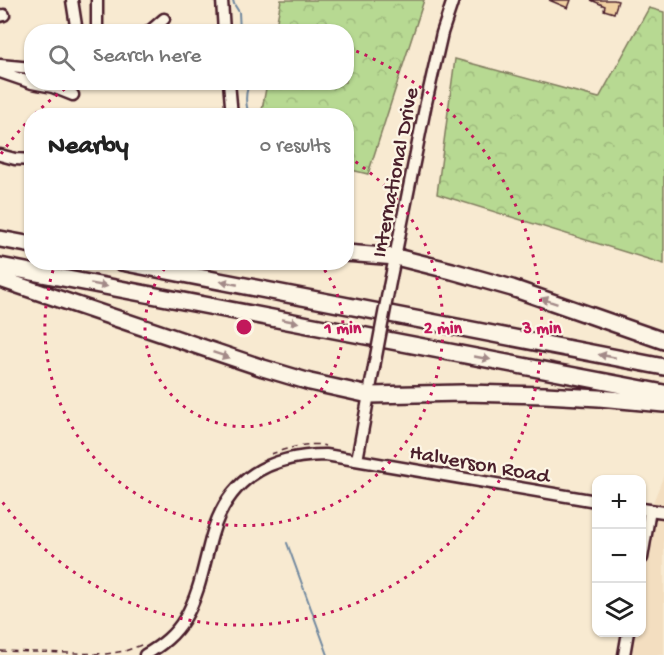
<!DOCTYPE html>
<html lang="en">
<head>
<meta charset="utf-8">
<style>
	body { margin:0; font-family:"Gochi Hand",sans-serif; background:#f2f2f2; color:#222 }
	.controls { position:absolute; right:18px; bottom:18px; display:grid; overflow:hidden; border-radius:12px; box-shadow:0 2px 4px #0004 }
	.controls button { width:54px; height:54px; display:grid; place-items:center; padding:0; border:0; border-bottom:2px solid #e0e0e0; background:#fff; color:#222; font:30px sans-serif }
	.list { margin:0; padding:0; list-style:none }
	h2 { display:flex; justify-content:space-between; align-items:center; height:78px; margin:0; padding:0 24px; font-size:26px }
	h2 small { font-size:20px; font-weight:400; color:#767676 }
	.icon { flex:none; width:33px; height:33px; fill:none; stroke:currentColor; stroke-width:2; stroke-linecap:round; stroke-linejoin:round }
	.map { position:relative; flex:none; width:664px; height:655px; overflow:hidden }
	.search { position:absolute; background:#fff; box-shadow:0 2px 4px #0004; left:24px; top:24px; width:330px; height:66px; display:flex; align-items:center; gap:15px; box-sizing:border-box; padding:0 21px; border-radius:24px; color:#767676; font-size:22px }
	.panel { position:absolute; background:#fff; box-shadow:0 2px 4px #0004; left:24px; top:108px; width:330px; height:162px; border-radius:24px }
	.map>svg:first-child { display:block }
	.built { fill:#f3dec0 }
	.forest { fill:url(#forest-crowns); stroke:#807c5e; stroke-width:1.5 }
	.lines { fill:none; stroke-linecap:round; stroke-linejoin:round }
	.stream { stroke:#70889f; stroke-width:2 }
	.building { fill:#f0d0a2; stroke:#4a1f2b; stroke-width:1.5 }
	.minor-casing { stroke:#4a1f2b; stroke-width:15 }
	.highway-casing { stroke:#4a1f2b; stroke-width:20 }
	.path { stroke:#4a1f2b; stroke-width:1.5; stroke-dasharray:6 4.5; stroke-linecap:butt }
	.minor { stroke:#fcf5e5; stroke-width:10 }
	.highway { stroke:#fcf5e5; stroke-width:15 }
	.minor-bridge-casing { stroke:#4a1f2b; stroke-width:15; stroke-linecap:butt }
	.minor-bridge { stroke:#fcf5e5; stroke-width:10 }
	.oneway { fill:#a38a88 }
	.ring { fill:none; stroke:#c2185b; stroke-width:3; stroke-dasharray:3 6 }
	.labels { text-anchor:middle; stroke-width:4.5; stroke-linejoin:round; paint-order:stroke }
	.street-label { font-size:22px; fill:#4a1f2b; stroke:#fcf5e5 }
	.centre { fill:#c2185b; stroke:#fcf5e5; stroke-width:3 }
	.ring-label { font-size:18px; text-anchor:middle; font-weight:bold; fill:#c2185b; stroke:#fcf5e5; stroke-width:4.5; stroke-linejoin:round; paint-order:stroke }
</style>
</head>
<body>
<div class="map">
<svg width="664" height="655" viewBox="0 0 664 655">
	<defs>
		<pattern id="forest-crowns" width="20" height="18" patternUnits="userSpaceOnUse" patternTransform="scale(1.5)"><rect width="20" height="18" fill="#b7d992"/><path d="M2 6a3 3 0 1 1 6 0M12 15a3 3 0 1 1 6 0" fill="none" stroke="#9fba7e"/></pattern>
	</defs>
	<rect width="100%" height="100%" fill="#f8ead1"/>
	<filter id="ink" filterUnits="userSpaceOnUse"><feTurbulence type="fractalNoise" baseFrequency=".0167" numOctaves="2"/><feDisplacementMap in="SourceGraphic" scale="12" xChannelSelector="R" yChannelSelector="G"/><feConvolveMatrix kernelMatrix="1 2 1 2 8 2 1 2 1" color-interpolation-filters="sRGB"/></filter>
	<g filter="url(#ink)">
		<path class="built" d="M664 475V655H624L628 633 642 632V558L650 510Z"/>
		<path class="forest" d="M281 0H424L368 174 347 169 346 116 261 115 267 83 346 82V32L275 31Z
			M649 8 664 12V264L437 194 455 59 599 98Z"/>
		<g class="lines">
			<path class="stream" d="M233 0 234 4 239 12 240 32
				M246 82 248 87C245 96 246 107 250 116
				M287 543 328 655"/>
		</g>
		<path class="building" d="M549 0H571L568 8Z
			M591 0H614L618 1 614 13 604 10 605 6Z"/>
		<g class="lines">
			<g class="minor-casing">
				<path id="minor" d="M72 0 77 32
					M97 0V32
					M222 0 224 32
					M0 16 4 15
					M149 32 164 19
					M0 65 32 68
					M0 72 32 83 53 87 73 95
					M229 82 232 116
					M0 155 15 159 32 160
					M389 287 426 103 442 33 453 0
					M357 460 374 367
					M642 509 664 512
					M642 558 650 510
					M145 655C162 645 175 635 185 618 200 593 204 563 212 535 228 478 270 455 326 455L596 501
					M624 655 628 632"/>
			</g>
			<g class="highway-casing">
				<path id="highway" d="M0 239 32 245
					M346 253 396 257 452 271 512 288 664 341
					M121 262 664 367
					M0 266 664 393
					M0 279 263 368 310 382 369 395 463 393 545 395 599 398 664 404"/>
			</g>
			<path class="path" d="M271 454C286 449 310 441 325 446
				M0 651 106 654 125 651 144 644"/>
			<use href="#minor" class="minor"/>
			<use href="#highway" class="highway"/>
			<g class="minor-bridge-casing">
				<path id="minor-bridge" d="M374 367 389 287"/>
			</g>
			<use href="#minor-bridge" class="minor-bridge"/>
		</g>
		<defs><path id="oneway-solid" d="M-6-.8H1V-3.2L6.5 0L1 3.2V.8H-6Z" transform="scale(1.5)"/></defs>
		<g class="oneway">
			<use href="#oneway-solid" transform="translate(229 283) rotate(-169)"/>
			<use href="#oneway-solid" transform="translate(99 285) rotate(10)"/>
			<use href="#oneway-solid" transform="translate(549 301) rotate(-161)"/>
			<use href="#oneway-solid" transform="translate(290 321) rotate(11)"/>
			<use href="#oneway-solid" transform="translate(221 355) rotate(19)"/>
			<use href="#oneway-solid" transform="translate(607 356) rotate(-169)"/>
			<use href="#oneway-solid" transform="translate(482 358) rotate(11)"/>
		</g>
	</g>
	<g class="ring">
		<path d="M319 263A99 99 0 1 1 169 263"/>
		<path d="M348 157A199 199 0 1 1 55 264"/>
		<path d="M1 154A298 298 0 0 1 31 118M35 114A298 298 0 0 1 73 83M208 31A298 298 0 0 1 280 31M348 48A298 298 0 1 1 1 500"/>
	</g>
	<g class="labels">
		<g class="street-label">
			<text transform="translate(393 172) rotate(-79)" y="8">International Drive</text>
			<text transform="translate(480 462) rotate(10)" y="8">Halverson Road</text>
		</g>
	</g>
	<circle cx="244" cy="327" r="9" class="centre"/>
	<g class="ring-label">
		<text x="343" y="333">1 min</text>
		<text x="443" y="333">2 min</text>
		<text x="542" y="333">3 min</text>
	</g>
</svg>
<div class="controls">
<button>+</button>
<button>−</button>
<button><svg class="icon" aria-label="layers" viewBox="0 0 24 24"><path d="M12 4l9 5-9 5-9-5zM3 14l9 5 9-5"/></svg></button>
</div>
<div class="search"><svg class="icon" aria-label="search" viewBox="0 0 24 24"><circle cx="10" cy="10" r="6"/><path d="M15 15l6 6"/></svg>Search here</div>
<section class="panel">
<h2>Nearby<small>0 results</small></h2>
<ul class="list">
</ul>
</section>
</div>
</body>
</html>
